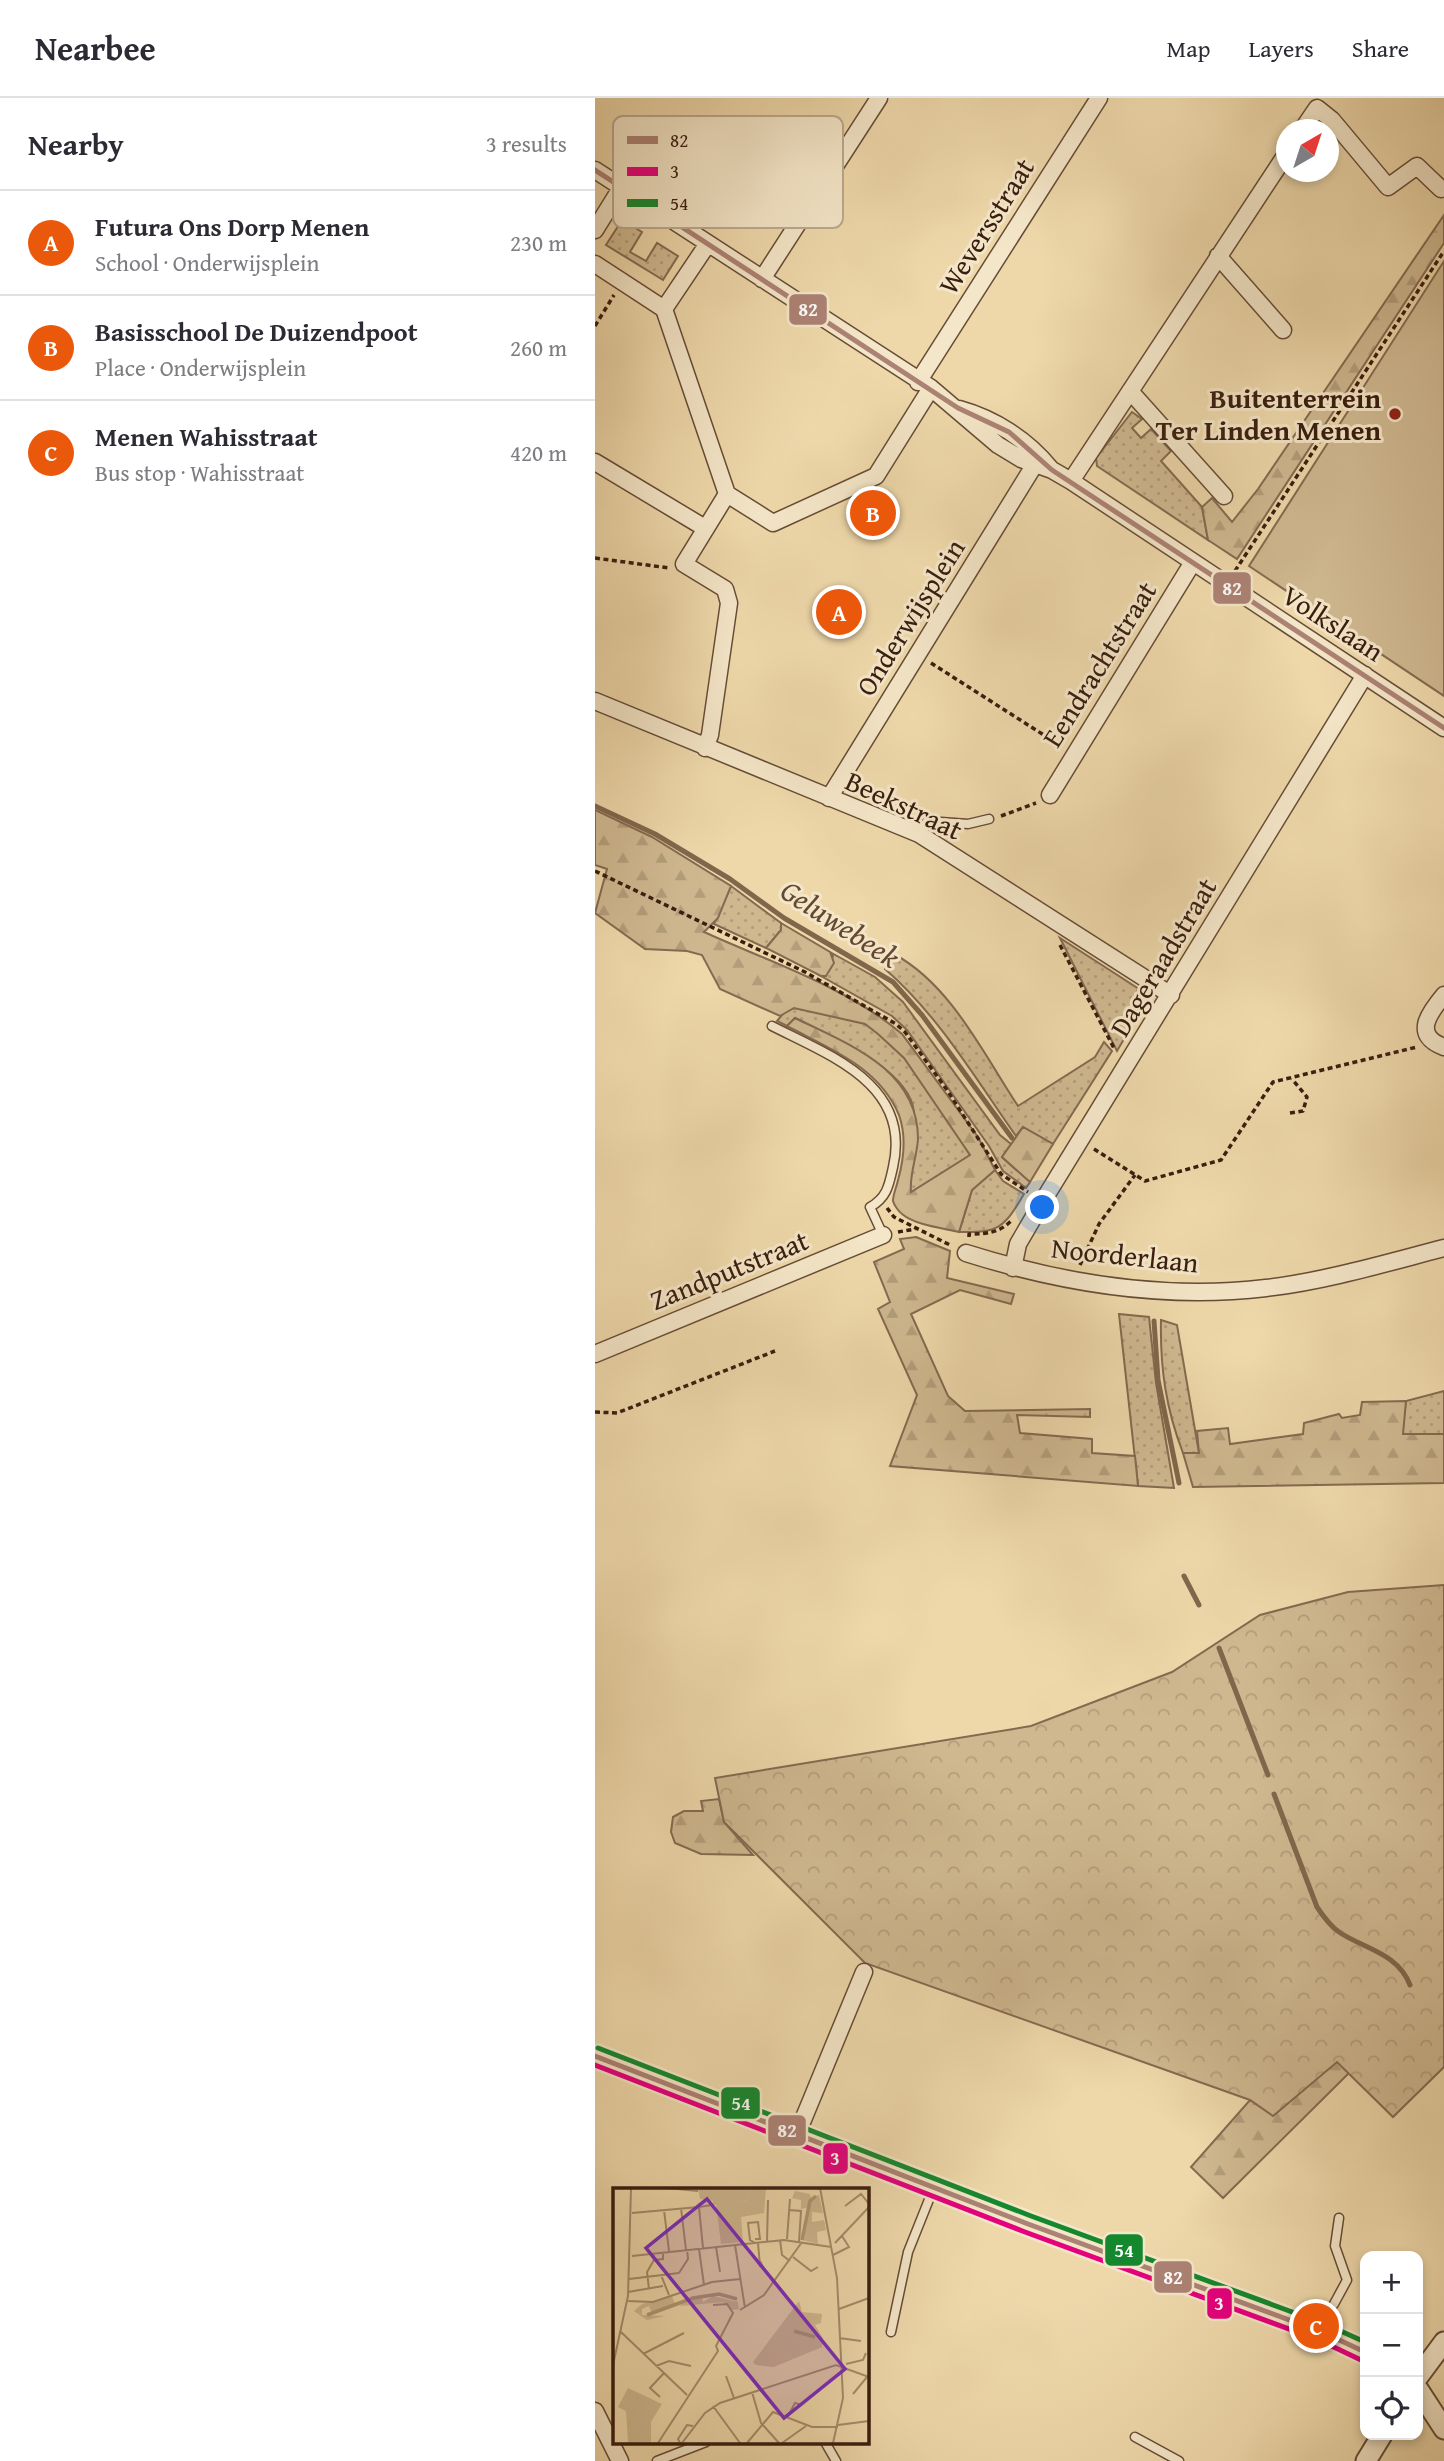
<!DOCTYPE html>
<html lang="en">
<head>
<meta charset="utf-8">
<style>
	body { margin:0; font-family:"Gentium Book Plus",serif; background:#f7f7f7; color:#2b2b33 }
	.controls { position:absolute; right:21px; bottom:21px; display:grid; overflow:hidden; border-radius:14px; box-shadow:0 4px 10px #0003 }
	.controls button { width:63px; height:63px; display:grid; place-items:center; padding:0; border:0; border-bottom:2px solid #e1e1e2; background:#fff; color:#2b2b33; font:35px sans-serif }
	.compass { position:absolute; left:681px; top:21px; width:63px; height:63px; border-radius:50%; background:#fff; box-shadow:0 4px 10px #0003; rotate:39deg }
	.you { position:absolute; left:448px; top:1110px; width:24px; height:24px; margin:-18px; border:5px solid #fff; border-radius:50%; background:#1a73e8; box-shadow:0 0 0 10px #1a73e833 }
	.badge { display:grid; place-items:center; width:46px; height:46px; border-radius:50%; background:#ea580c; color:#fff; font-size:23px; font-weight:700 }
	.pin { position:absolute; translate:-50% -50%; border:4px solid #fff; box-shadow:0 2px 7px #0006 }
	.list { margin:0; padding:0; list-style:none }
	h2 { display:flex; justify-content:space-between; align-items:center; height:91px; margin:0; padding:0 28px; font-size:30px }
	h2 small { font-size:23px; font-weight:400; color:#7c7c81 }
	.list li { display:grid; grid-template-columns:46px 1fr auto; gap:21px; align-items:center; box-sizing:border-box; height:105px; padding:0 28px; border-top:2px solid #e1e1e2 }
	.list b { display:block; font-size:26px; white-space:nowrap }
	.list p { margin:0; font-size:23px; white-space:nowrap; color:#7c7c81 }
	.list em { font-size:23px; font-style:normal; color:#7c7c81 }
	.icon { flex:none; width:38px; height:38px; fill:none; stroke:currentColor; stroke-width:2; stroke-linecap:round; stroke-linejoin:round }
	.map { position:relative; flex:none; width:849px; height:2363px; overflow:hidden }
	header { display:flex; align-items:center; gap:42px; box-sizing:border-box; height:98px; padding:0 35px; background:#fff; border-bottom:2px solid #e1e1e2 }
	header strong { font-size:33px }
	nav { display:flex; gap:38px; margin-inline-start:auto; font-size:24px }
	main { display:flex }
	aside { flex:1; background:#fff }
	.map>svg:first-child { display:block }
	.grass { fill:url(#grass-dots); stroke:#846a50; stroke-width:2 }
	.forest { fill:url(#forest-firs); stroke:#846a50; stroke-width:2 }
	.park { fill:url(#park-crowns); stroke:#846a50; stroke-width:2 }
	.pitch { fill:#cfb890; stroke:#846a50; stroke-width:2 }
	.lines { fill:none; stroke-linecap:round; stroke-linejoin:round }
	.stream { stroke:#80674c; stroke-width:5 }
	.service-casing { stroke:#664c36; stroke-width:11 }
	.minor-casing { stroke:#664c36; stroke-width:19 }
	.tertiary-casing { stroke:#664c36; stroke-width:23 }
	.path { stroke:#391d0f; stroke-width:3.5; stroke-dasharray:5 3.5; stroke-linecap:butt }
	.service { stroke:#f4e6c8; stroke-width:8 }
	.minor { stroke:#f4e6c8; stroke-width:16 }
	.tertiary { stroke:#f4e6c8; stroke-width:19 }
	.bus-1-casing { stroke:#f4e6c8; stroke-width:10 }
	.bus-2-casing { stroke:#f4e6c8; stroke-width:10 }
	.bus-3-casing { stroke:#f4e6c8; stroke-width:10 }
	.bus-1 { stroke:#ac8274; stroke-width:5 }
	.bus-2 { stroke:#e5007d; stroke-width:5 }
	.bus-3 { stroke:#15882e; stroke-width:5 }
	.poi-dot { fill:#8f2418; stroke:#f4e6c8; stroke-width:2.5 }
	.labels { text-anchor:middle; stroke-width:6; stroke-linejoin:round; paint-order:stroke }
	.street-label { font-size:28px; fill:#391d0f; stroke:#f4e6c8 }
	.poi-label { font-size:28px; font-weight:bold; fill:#391d0f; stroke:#f4e6c8; text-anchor:end }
	.water-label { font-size:30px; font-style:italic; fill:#634833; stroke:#f4e6c8 }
	.inset-river { fill:none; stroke:#b09875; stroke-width:3.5 }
	.inset-road { fill:none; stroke:#a68d6c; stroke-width:2 }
	.view { fill:#7b2cbf; fill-opacity:0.15; stroke:#7b2cbf; stroke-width:3.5 }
	.inset-edge { fill:none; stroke:#391d0f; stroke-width:3.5 }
	.key { fill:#f4e6c8; stroke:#bcaa90; stroke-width:2 }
	.key-label { font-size:19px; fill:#391d0f }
	.line-badge { stroke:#f4e6c8; stroke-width:2.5 }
	.badge-label { font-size:19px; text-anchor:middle; font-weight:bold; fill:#fff }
</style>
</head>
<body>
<header>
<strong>Nearbee</strong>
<nav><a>Map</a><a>Layers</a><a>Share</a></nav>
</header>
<main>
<aside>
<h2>Nearby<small>3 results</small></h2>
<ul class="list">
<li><span class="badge">A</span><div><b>Futura Ons Dorp Menen</b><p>School · Onderwijsplein</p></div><em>230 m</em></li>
<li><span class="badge">B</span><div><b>Basisschool De Duizendpoot</b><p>Place · Onderwijsplein</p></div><em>260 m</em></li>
<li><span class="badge">C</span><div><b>Menen Wahisstraat</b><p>Bus stop · Wahisstraat</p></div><em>420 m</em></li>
</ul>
</aside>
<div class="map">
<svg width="849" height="2363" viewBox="0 0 849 2363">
	<defs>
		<pattern id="grass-dots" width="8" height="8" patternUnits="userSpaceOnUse" patternTransform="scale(1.75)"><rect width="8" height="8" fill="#cfb890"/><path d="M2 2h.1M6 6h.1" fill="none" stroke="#b29e7b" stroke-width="1.8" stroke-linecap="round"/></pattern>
		<pattern id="forest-firs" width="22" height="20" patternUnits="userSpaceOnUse" patternTransform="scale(1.75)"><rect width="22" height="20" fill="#cfb890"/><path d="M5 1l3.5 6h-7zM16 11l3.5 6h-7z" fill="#b29e7b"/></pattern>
		<pattern id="park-crowns" width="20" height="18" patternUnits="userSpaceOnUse" patternTransform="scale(1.75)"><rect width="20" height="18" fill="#cfb890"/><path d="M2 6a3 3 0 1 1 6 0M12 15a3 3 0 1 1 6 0" fill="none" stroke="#b29e7b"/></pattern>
	</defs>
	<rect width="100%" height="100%" fill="#eed8aa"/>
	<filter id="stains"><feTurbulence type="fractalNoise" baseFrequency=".00286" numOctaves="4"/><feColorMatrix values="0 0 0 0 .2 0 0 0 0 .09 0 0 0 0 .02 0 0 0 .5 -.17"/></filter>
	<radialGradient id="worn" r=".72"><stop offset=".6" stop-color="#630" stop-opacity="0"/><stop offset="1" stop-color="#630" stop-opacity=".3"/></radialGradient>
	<path class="grass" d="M27 122 47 134 35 154 51 163 62 145 83 158 68 182 11 147Z
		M537 314 547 321 537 330 546 340 556 331 576 353 566 363 607 409 613 442 502 368 501 360Z
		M136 788 186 825V832L171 850 119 826Z
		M465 840 547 893 546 912 522 953Z
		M235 854 280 879 308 904 405 1037 416 1046 407 1059 435 1084 431 1090 408 1073 394 1048 312 932 297 918 226 878H231L238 858Z
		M299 856C356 887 388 955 423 1008L500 959 509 944 517 953 458 1046 428 1029 421 1038C380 980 344 918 290 871Z
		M199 910C221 915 252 916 272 927 315 952 348 1017 375 1057L323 1093 315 1095C316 1068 322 1040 319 1014 315 971 234 937 200 920L192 928 182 923 192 911Z
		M400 1072 408 1083 429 1096C409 1130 404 1135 364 1134L377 1092Z
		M524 1216 554 1219 561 1285 579 1390 543 1388Z
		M566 1222 582 1227 604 1355H588C571 1311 565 1270 566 1222Z
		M849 1293V1336H807L811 1303Z"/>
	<path class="forest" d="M849 117V145L642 461 613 442 607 409 617 400 637 424 663 391Z
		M0 712 57 739 136 788 123 820 109 834C175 864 252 889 307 936L383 1039 400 1072 377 1092 364 1134C347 1130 320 1127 307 1116 304 1114 299 1107 298 1103 298 1096 302 1088 303 1082 309 1061 311 1037 304 1017 284 969 235 951 192 928L200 920C253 946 323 971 323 1041 322 1059 314 1077 316 1094L375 1057 309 960 283 936 270 926 199 910 185 918 125 891 107 857 92 853 50 851 0 815 12 771 0 767Z
		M186 825 235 854 239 865 231 878H226L171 850 186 832Z
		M428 1029 458 1046 435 1084 407 1059Z
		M321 1139 355 1153 352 1180 419 1196 416 1206 365 1192 316 1216 353 1298 370 1313 495 1311V1319L422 1317 425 1335 497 1341V1355L540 1358 543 1388 295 1368 322 1297 283 1211 295 1204 279 1164 309 1151 305 1141Z
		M811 1303 808 1336H849V1385L598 1389 588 1355H604L602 1333 633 1330 635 1346 708 1336 709 1325 744 1316 747 1320 765 1317 767 1304Z
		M124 1701 129 1724 158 1757 106 1756 80 1745 76 1734 78 1719 89 1713H108L106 1703Z
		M742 1963 754 1975 628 2100 596 2069 655 2002 679 2017Z"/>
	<path class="park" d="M849 1487V1969L798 2019 742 1964 678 2018 655 2002 270 1865 129 1724 120 1680 436 1628 577 1574 665 1517 753 1494Z"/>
	<path class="pitch" d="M849 163V598L654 468Z"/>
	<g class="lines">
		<path class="stream" d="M0 708 60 736 135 781 189 820 298 884 327 917 417 1040
			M559 1223 563 1282 584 1385
			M589 1478 604 1507
			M624 1550 673 1677
			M679 1696 722 1809C728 1818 735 1828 744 1834 769 1851 803 1855 815 1887"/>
		<g class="service-casing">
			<path id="service" d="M324 736 332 723 373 726 394 721
				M177 928C236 958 317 987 298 1069 294 1087 292 1100 275 1109L288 1137
				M739 2206 752 2182 740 2148 744 2120
				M296 2234 313 2154 339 2089
				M540 2339 584 2363
				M230 2344 241 2363
				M62 2363 111 2344"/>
		</g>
		<g class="minor-casing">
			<path id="minor" d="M707 32 722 10 737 22 793 89 822 68 846 91
				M0 72 336 290 403 347 426 361 457 372 476 383 849 630
				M0 132 26 90
				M623 158 688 232
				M0 166 69 211 112 147
				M167 181 284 0
				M69 211 132 396
				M323 284 504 0
				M535 293 629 398
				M364 311C400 321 432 342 455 370
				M0 364 110 430
				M476 383 692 55
				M0 603 324 736 576 897
				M110 650 115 637 134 505 130 491 89 466 132 396 178 425 281 378 336 290
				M455 697 598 464
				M234 700 440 366
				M849 897C834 915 817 937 849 949
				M371 1155C466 1185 571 1202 671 1190 731 1183 791 1165 849 1150
				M418 1170 423 1146 451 1098 770 577
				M0 1256 288 1137
				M203 2034 269 1874
				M0 2313 25 2363"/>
		</g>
		<g class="tertiary-casing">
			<path id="tertiary" d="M0 1958 433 2126 727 2234 770 2254
				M823 2279 849 2244
				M823 2291 849 2331
				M771 2363 787 2337"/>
		</g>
		<path class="path" d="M0 228 19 197
			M0 460 74 470
			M640 473 849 153
			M336 565 466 648
			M406 718 441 705
			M0 773 210 874 301 926 310 934 352 992 406 1076 433 1094
			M465 847 520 952
			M695 1015 708 1013 712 999 697 981
			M499 1051 550 1083 626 1062 678 984 822 949
			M292 1110 299 1119 357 1148
			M303 1134 320 1131
			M374 1139V1136C391 1136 404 1135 416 1123
			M485 1167 504 1126 540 1077
			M0 1314 22 1315 180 1253"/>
		<use href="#service" class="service"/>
		<use href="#minor" class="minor"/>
		<use href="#tertiary" class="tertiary"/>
		<g class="bus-1-casing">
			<path id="bus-1" d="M0 72 363 310 414 334 457 372 849 630
				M0 1958 433 2126 727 2234 770 2254"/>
		</g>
		<g class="bus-2-casing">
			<path id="bus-2" d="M0 1967 430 2134 724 2242 766 2262"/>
		</g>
		<g class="bus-3-casing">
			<path id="bus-3" d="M3 1950 436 2118 730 2226 770 2244"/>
		</g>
		<use href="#bus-1" class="bus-1"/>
		<use href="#bus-2" class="bus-2"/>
		<use href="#bus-3" class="bus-3"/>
	</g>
	<circle class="poi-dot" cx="800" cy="316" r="7"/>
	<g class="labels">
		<g class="street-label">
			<text transform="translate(391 128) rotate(-58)" y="10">Weversstraat</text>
			<text transform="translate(315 519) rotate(-58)" y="10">Onderwijsplein</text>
			<text transform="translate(738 525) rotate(33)" y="10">Volkslaan</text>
			<text transform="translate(504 566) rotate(-58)" y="10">Eendrachtstraat</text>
			<text transform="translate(309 707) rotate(25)" y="10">Beekstraat</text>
			<text transform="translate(568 859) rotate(-59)" y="10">Dageraadstraat</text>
			<text transform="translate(530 1157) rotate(6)" y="10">Noorderlaan</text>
			<text transform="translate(134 1172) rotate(-22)" y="10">Zandputstraat</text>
		</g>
		<g class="poi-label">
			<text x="786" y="310">Buitenterrein<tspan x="786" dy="32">Ter Linden Menen</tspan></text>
		</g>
		<g class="water-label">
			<text transform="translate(245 826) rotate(33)" y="10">Geluwebeek</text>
		</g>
	</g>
	<g transform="translate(18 2090)">
		<rect width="256" height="256" fill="#eed8aa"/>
		<path d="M182 3 197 6 199 15V9L206 7 210 25 199 24V34L211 32 213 42 204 44 205 56 189 52 196 19 188 21V12L179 10Z" fill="#cfb890"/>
		<path d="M59 108 62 116 57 120 39 125 36 118 29 121V127L52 128 34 132 21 123 29 116ZM100 108 125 114 126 121 119 122 110 114 67 118 73 112 89 109 90 114Z" fill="#cfb890"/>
		<path d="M15 200 49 216 38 234V255H15L13 223 5 219Z" fill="#cfb890"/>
		<path d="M85 0H136L135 12 100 17V13L87 11ZM186 113 189 124 209 126 208 135 202 137 210 150 209 159 161 179 143 177 140 174Z" fill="#cfb890"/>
		<path d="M136 0H153L151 25 128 29 130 54 108 56 103 16 135 12Z" fill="#cfb890"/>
		<path class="inset-river" d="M189 52 197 13 203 8M34 127 80 110 106 106 124 111M181 143 202 149"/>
		<path class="inset-road" d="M53 0 85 3M207 0 224 90 230 210 220 255M232 18 248 6 256 16M68 20 73 62M51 22 56 63M176 22 188 23 186 54M19 25 86 19M0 40V79M142 51H147L145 34 135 35 137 52 142 55M174 51 177 11M167 52 169 67 177 73M154 54 155 12M145 55 147 78 150 79 147 73M222 55 256 19M122 57 132 120M103 59 107 84M90 60 86 19 99 17M86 61 91 97M40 65 41 72 50 71V64M220 67 236 59 229 48M19 68 171 52 218 59M180 69 198 83 205 79M66 85 75 71 74 61M48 87 56 107M16 91 66 85M36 101 34 84 41 72M15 104 50 98M15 113 40 114 99 94 127 91M226 121 256 110M127 122 151 107 189 54M8 144 74 207M226 150 248 153M30 166 71 145M233 176 250 172 253 165M0 177 15 108 18 0M43 178 56 173 78 178M113 188 121 210M139 204 148 235 166 255M240 206 254 189M47 209 37 200 51 185M100 218 127 255M174 230 182 215 189 217M225 237 256 233M45 255 105 163 103 158 120 125 114 116 100 117M67 255 65 251 74 237 80 238M69 255 92 225 107 215 223 177 256 189M134 255 160 224 199 239H225M169 255 193 238"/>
		<path class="view" d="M94 11 232 181 171 230 33 60Z"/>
		<rect width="256" height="256" class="inset-edge"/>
	</g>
	<rect x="18" y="18" width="230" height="112" rx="10" class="key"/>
	<rect x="32" y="38" width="31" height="8" fill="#ac8274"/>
	<rect x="32" y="69" width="31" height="9" fill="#e5007d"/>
	<rect x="32" y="101" width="31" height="8" fill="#15882e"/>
	<g class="key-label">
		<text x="75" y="49">82</text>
		<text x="75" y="80">3</text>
		<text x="75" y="112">54</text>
	</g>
	<g class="line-badge">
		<rect x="193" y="195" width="40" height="33" rx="7" fill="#ac8274"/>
		<rect x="617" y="473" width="40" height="34" rx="7" fill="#ac8274"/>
		<rect x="125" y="1988" width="41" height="34" rx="7" fill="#15882e"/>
		<rect x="172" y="2016" width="40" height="33" rx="7" fill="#ac8274"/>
		<rect x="227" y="2044" width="27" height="33" rx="7" fill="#e5007d"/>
		<rect x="509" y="2135" width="40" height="34" rx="7" fill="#15882e"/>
		<rect x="558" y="2162" width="40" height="34" rx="7" fill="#ac8274"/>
		<rect x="611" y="2189" width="27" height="33" rx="7" fill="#e5007d"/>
	</g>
	<g class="badge-label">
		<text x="213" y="218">82</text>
		<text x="637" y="497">82</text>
		<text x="146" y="2012">54</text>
		<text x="192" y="2039">82</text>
		<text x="240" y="2067">3</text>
		<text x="529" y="2159">54</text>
		<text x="578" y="2186">82</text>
		<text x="624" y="2212">3</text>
	</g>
	<rect width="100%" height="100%" filter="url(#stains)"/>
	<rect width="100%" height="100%" fill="url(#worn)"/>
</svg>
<div class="controls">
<button>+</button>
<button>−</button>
<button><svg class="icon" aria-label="locate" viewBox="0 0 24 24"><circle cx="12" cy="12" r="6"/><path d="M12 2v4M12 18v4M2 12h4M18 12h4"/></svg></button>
</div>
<svg class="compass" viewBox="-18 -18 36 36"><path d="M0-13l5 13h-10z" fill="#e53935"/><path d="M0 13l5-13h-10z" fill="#7c7c81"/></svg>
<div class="you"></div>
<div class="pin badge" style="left:244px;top:514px">A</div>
<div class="pin badge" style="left:278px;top:415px">B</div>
<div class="pin badge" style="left:721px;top:2228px">C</div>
</div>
</main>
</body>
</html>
